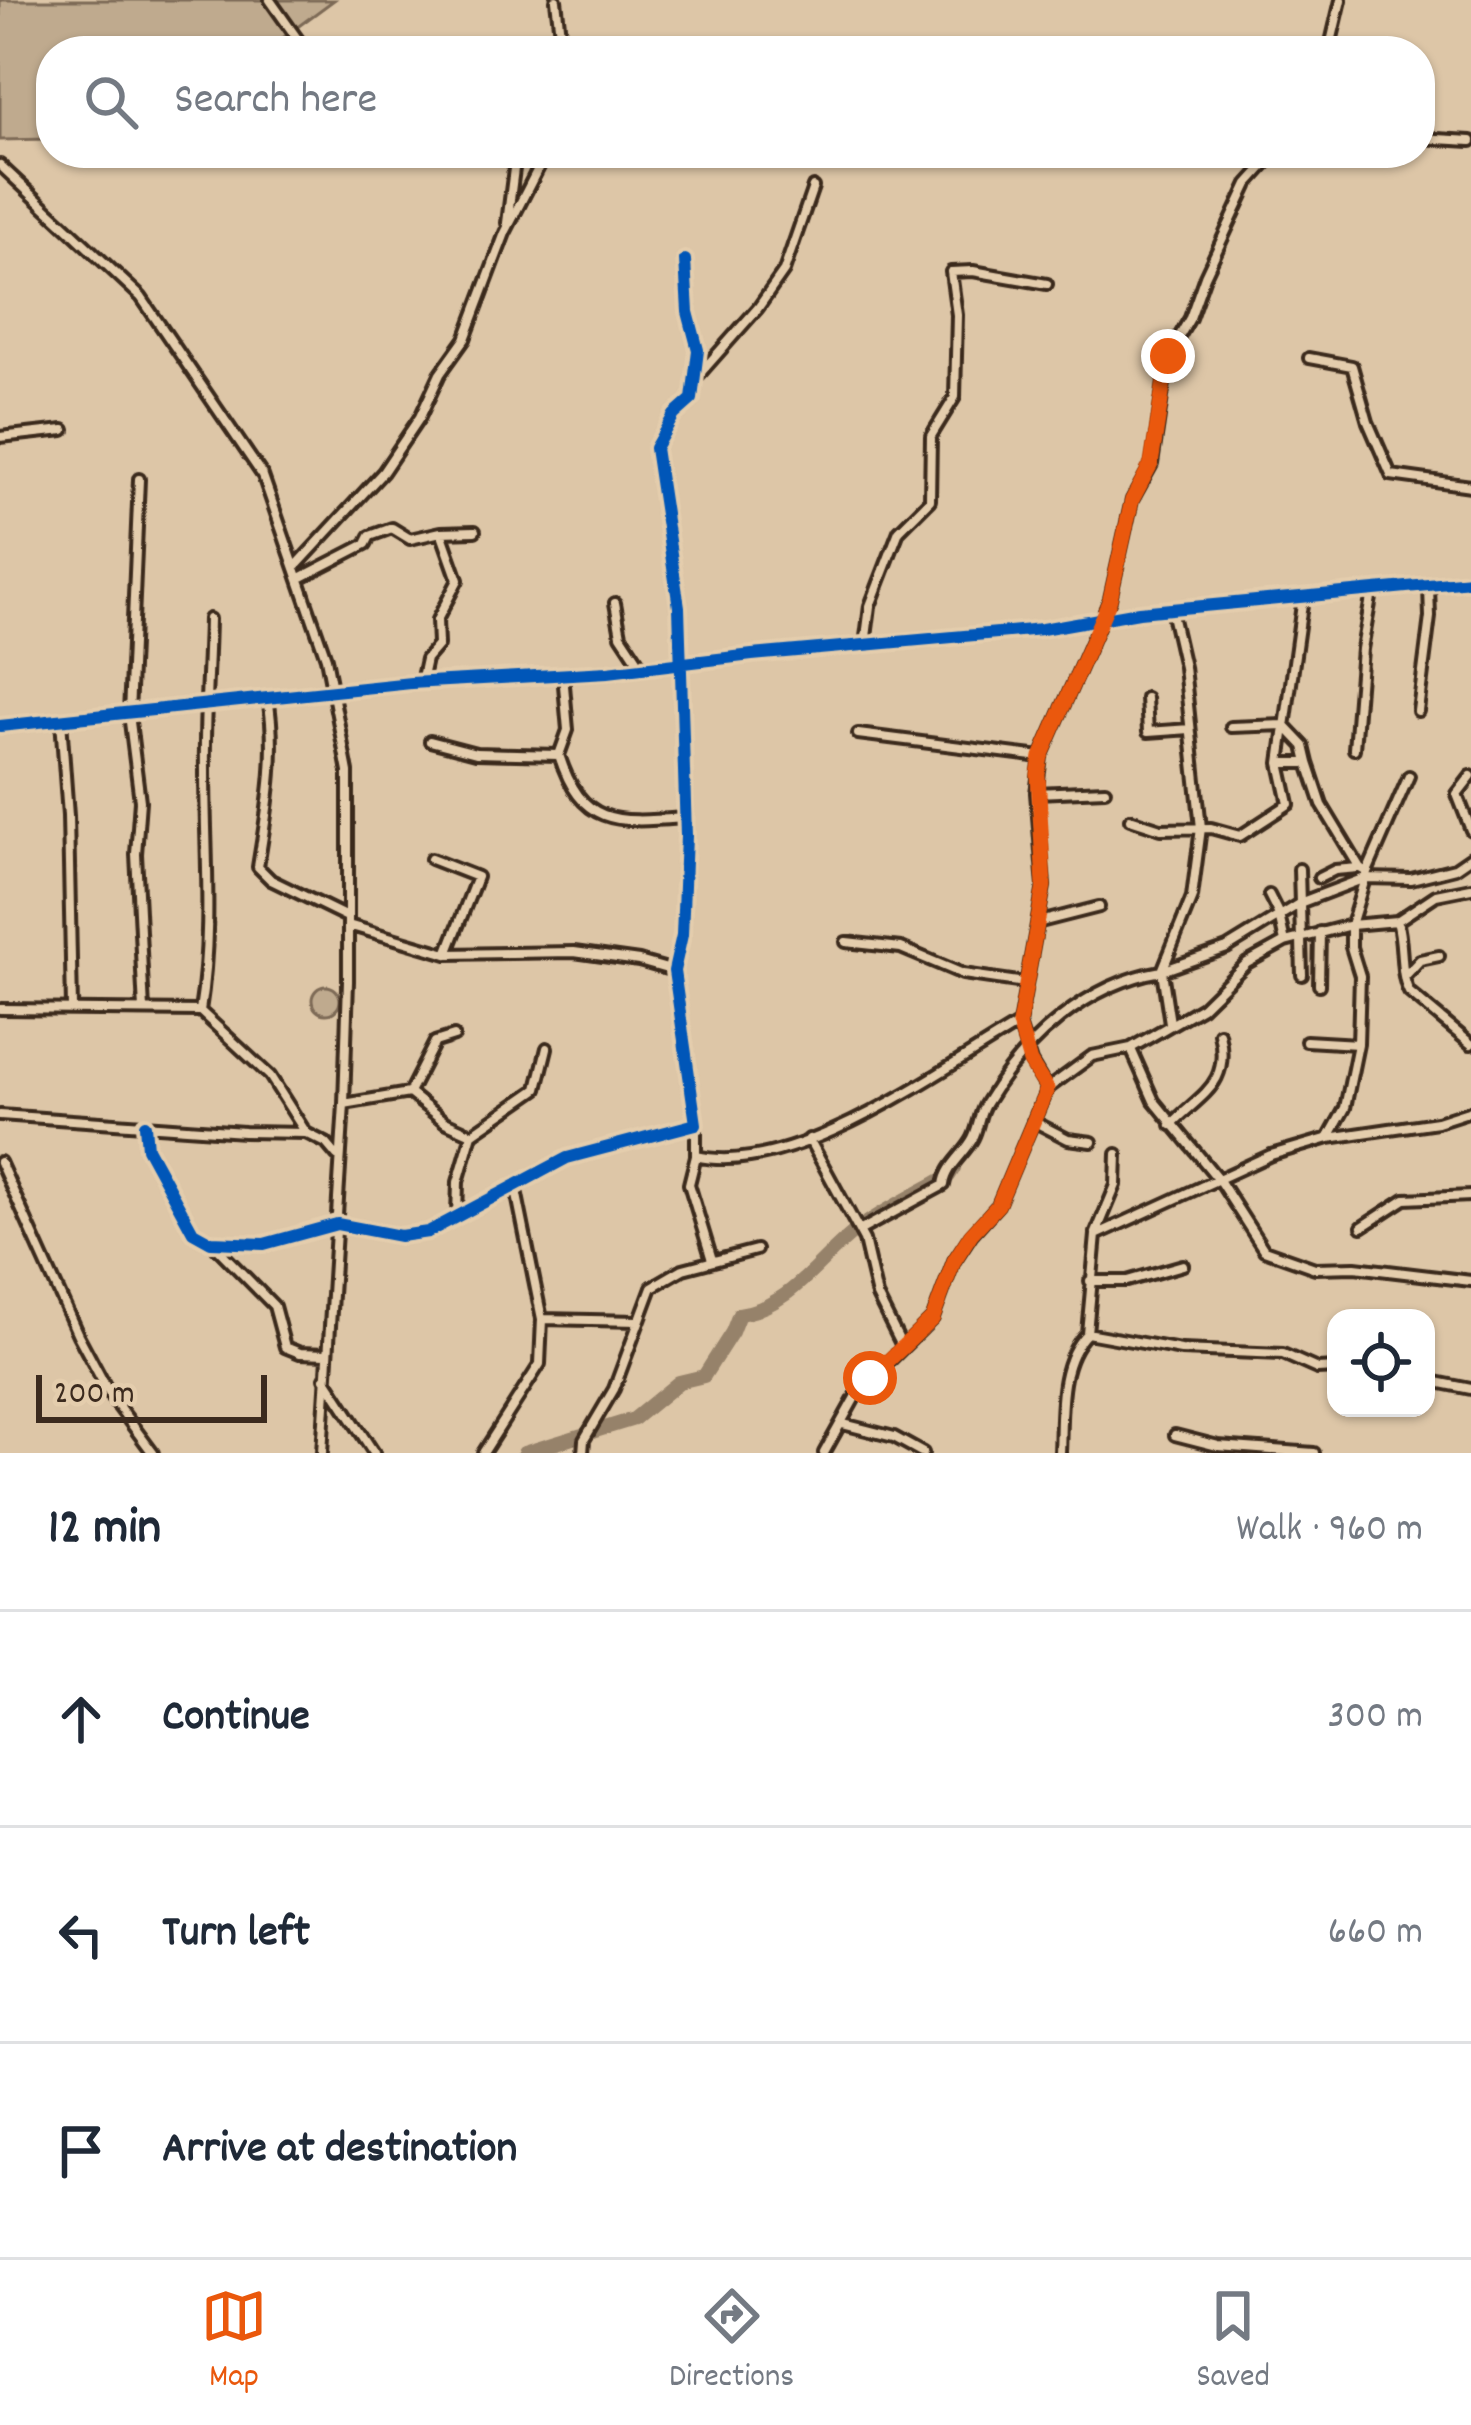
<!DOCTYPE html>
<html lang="en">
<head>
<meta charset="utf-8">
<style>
	body { margin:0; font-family:Dekko,sans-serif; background:#f6f6f7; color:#1f2937 }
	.controls { position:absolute; right:36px; bottom:36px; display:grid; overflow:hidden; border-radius:24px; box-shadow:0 3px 9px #0004 }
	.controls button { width:108px; height:108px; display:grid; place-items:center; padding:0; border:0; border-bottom:3px solid #e0e1e3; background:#fff; color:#1f2937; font:60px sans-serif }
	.scale { position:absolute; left:36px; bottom:30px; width:231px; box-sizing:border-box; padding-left:12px; border:6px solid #3b2a1e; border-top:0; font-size:33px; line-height:42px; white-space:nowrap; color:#3b2a1e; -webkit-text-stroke:9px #e4cdad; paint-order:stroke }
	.stop { position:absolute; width:36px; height:36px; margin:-27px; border:9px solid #ea580c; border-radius:50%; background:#fff }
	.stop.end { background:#ea580c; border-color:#fff; box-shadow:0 3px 12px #0008 }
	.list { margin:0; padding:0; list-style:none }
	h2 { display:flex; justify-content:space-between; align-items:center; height:156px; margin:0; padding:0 48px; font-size:51px }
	h2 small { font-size:39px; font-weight:400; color:#747a83 }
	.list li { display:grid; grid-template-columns:78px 1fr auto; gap:36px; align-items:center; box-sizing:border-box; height:216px; padding:0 48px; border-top:3px solid #e0e1e3 }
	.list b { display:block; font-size:45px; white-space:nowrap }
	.list em { font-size:39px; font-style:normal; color:#747a83 }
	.icon { flex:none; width:66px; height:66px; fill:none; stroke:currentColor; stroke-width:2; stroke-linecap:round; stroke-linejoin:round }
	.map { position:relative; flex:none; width:1471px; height:1453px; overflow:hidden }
	.search { position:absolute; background:#fff; box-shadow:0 3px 9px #0004; left:36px; right:36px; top:36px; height:132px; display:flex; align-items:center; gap:30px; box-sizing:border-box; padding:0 42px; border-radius:48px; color:#747a83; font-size:45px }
	.sheet { height:804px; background:#fff }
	nav { display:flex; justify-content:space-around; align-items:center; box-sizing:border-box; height:168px; border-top:3px solid #e0e1e3; background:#fff; font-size:33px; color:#747a83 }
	nav a { display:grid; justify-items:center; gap:6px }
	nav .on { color:#ea580c }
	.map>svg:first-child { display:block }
	.green { fill:#bfaa8e; stroke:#7d6a56; stroke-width:3 }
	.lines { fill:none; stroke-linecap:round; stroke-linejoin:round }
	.river { stroke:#96826b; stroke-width:14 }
	.minor-casing { stroke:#3b2a1e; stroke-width:16 }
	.minor { stroke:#e4cdad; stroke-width:8 }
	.cycleway-casing { stroke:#e4cdad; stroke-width:20 }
	.cycleway { stroke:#0057b8; stroke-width:12 }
	.route { stroke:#ea580c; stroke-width:15 }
</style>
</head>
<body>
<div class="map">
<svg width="1471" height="1453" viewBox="0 0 1471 1453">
	<rect width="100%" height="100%" fill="#ddc6a7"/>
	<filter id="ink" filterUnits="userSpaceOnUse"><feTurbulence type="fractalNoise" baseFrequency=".00833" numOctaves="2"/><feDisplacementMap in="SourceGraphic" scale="24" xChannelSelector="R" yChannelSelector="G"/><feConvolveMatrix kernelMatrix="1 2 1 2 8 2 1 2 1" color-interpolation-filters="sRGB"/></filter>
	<g filter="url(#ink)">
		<path class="green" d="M0 0H334L265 51H51V139L0 140Z
			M312 1000a14 14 0 1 1 28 0a14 14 0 1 1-28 0Z"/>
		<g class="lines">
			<path class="river" d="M524 1453 634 1419 679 1382 704 1376 732 1332 739 1314C791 1307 819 1258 859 1228 887 1208 919 1192 949 1176L954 1168"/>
			<g class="minor-casing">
				<path id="minor" d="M270 0 306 51
					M556 0 562 51
					M1329 51 1341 0
					M1420 138 1471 141
					M0 165 141 297 263 476 326 658 348 772V981L344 1104 322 1453
					M507 223 516 153
					M1309 358 1352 366 1368 422 1391 475 1471 486
					M696 378 758 308 784 271 813 187
					M0 437 64 430
					M139 479 129 714 140 801 136 854 144 1010
					M441 532 475 531
					M297 565 383 472 420 417 440 374 465 339 505 233 546 153
					M300 578 366 544 370 536 392 528 410 539 441 532 458 580 437 620 438 645 426 659 421 682
					M615 603 621 635 642 667
					M1171 610 1184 667 1201 828 1192 897 1162 971 1227 948 1302 902 1365 878 1411 879 1455 868 1471 857
					M209 619C208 669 204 719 205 769 205 850 213 930 200 1011L270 1076 306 1133
					M865 645 870 606 899 531 930 500 931 436 955 397 957 315 951 272 973 271 1047 284
					M268 698C278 755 267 810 258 867L271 880 347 917
					M1146 698 1148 732 1190 729
					M1418 711 1430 617 1429 587
					M61 720 68 816 72 1008
					M0 726 411 683 608 672 752 655 1042 629 1139 612 1471 581
					M1231 727 1284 725 1304 746 1308 763
					M858 734 1041 757
					M430 741 476 753 559 755 568 730 563 674
					M1354 749 1362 649 1372 592
					M559 755C582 827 616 823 685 818
					M1281 763H1308L1322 805 1360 868 1367 872
					M1471 776 1457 794 1471 830
					M1036 793 1105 790
					M1130 819 1161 829 1211 828 1240 836 1289 804 1280 763 1303 597
					M431 859 477 877 447 954
					M1299 869 1302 975
					M1319 878 1335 870 1358 868
					M1269 895 1279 915 1285 942
					M1397 921C1404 944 1399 972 1409 992L1471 1044
					M1040 922 1099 907
					M348 925 447 954 574 952 639 961 674 971
					M846 942 901 948 963 974 1025 983
					M1405 976 1420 960 1439 956
					M1319 985 1320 932
					M0 1009 200 1011
					M1306 1041 1358 1044
					M1131 1049 1154 1101 1219 1180 1264 1250 1315 1268 1355 1267 1471 1281
					M1047 1089 1031 1062 1019 1024 1044 886 1036 793 1041 757 1110 599 1132 500 1152 464 1168 356 1190 318 1205 276 1248 184 1276 153
					M409 1093 435 1042 454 1036
					M344 1104 409 1093 445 1122 472 1134 458 1182 457 1217
					M0 1115 244 1132 306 1133 326 1143 337 1156
					M1033 1121 1068 1139 1092 1142
					M696 1124V1156L689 1184 712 1260
					M145 1125 147 1148 193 1232 211 1242 264 1244 337 1224 400 1236 428 1232 567 1158 696 1124 674 971 682 935 686 836 679 607 655 448 674 415 692 399 698 350 688 312 685 260
					M1171 1125C1202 1093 1231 1085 1219 1033
					M472 1134 537 1089 547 1048
					M1329 1137 1345 1108 1358 1044 1360 976 1351 947V925L1367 872 1409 776
					M809 1139 864 1240 877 1296 903 1348
					M696 1156C791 1179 939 1071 1019 1024
					M0 1162 78 1335 110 1395 153 1453
					M1362 1227 1405 1199 1471 1196
					M859 1231 944 1185C946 1166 965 1154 973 1138 979 1126 979 1113 986 1103 1024 1040 1088 983 1162 971L1170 1023
					M1096 1233 1116 1185 1117 1154
					M212 1243 274 1306 285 1347 300 1353 326 1354
					M1090 1281H1127L1183 1265
					M542 1319 639 1321
					M1087 1333 1096 1235 1271 1155 1329 1138 1437 1122 1471 1111
					M325 1378 374 1453
					M1426 1380 1471 1389
					M843 1424 894 1437 923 1453
					M1175 1435 1218 1446 1314 1453
					M483 1453 540 1364 542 1319 515 1185
					M583 1453 584 1440 614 1389 652 1287 683 1269 756 1250
					M824 1453 858 1392 933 1318 954 1261 971 1235 998 1205 1047 1089 1092 1056 1131 1048 1202 1007 1247 963 1285 942 1351 925 1397 921 1436 895 1471 888
					M1060 1453C1062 1414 1057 1363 1087 1333L1181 1350 1283 1354 1317 1369 1336 1368"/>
			</g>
			<use href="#minor" class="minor"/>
			<g class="cycleway-casing">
				<path id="cycleway" d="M0 726 411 683 608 672 752 655 1042 629 1139 612 1471 581
					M145 1125 147 1148 193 1232 211 1242 264 1244 337 1224 400 1236 428 1232 567 1158 696 1124 674 971 682 935 686 836 679 607 655 448 674 415 692 399 698 350 688 312 685 260"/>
			</g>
			<use href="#cycleway" class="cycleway"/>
		</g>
	</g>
	<g class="lines" filter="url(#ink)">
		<path class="route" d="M870 1378 933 1318 954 1261 971 1234 998 1205 1047 1089 1030 1062 1019 1024 1044 886 1038 774 1041 757 1110 599 1132 500 1151 464 1168 356"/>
	</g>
</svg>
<div class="controls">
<button><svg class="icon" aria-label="locate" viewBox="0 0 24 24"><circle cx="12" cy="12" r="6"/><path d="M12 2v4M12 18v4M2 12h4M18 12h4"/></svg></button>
</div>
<div class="scale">200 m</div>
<div class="stop" style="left:870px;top:1378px"></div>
<div class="stop end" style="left:1168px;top:356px"></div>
<div class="search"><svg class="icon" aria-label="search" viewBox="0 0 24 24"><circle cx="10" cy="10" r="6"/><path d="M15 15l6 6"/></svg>Search here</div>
</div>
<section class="sheet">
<h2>12 min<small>Walk · 960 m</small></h2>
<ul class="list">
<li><svg class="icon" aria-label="ahead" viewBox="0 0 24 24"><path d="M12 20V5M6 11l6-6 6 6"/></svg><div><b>Continue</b></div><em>300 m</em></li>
<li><svg class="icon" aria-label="left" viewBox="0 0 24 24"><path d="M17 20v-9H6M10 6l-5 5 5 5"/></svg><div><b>Turn left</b></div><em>660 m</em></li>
<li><svg class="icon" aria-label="arrive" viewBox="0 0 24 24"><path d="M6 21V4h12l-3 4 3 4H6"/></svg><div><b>Arrive at destination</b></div></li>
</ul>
</section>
<nav>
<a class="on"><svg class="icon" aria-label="map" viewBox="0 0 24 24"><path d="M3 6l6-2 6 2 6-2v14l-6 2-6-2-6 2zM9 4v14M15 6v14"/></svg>Map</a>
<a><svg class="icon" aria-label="directions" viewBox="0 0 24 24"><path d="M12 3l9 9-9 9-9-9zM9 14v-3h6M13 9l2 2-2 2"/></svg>Directions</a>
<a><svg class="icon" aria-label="saved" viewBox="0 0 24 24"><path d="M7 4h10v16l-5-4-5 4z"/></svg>Saved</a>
</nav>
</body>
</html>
